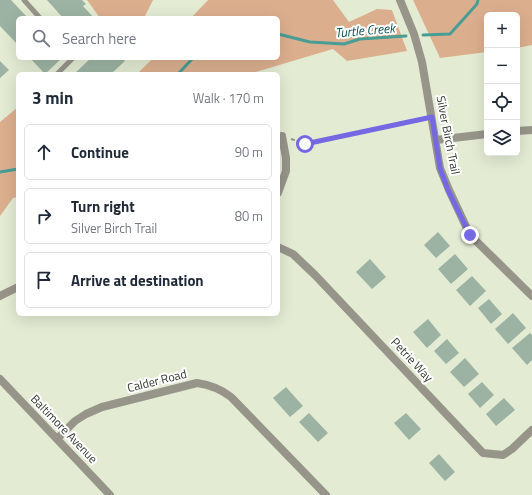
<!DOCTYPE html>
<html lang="en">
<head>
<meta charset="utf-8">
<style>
	body { margin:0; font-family:"Titillium Web",sans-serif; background:#f2f2f3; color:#1f2937 }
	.controls { position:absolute; right:12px; top:12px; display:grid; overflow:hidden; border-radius:6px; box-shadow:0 4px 16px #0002 }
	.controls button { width:36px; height:36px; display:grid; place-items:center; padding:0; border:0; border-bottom:1px solid #e0e1e3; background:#fff; color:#1f2937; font:20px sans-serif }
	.stop { position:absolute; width:12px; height:12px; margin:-9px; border:3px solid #7568e3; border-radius:50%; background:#fff }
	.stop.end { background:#7568e3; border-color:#fff; box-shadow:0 1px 4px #0008 }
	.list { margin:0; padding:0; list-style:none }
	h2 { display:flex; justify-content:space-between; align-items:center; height:52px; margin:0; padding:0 16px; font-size:17px }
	h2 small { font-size:13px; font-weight:400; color:#747a83 }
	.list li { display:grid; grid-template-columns:26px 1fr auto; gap:12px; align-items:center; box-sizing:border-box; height:56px; margin:0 8px 8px; padding:0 8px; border:1px solid #e0e1e3; border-radius:6px }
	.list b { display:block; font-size:15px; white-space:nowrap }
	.list p { margin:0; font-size:13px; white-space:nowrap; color:#747a83 }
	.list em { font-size:13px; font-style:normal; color:#747a83 }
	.icon { flex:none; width:22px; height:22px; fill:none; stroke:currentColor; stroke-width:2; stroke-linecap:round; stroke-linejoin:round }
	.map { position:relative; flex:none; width:532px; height:495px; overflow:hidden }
	.search { position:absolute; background:#fff; box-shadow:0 4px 16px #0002; left:16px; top:16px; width:264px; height:44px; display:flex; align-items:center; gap:10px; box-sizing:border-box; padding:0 14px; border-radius:6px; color:#747a83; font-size:15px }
	.panel { position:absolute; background:#fff; box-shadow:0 4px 16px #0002; left:16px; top:72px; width:264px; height:244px; border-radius:6px }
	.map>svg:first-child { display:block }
	.green { fill:#dbaf8e }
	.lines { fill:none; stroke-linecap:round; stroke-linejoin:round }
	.stream { stroke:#489d95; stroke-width:3 }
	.building { fill:#9cb3a3 }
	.path { stroke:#8e9483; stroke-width:2; stroke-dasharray:4 2; stroke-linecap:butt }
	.service { stroke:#97948a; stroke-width:5 }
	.minor { stroke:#97948a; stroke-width:8 }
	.route { stroke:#7568e3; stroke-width:5 }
	.labels { text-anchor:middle; stroke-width:4; stroke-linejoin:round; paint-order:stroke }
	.street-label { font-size:12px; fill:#33372d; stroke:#fff }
	.water-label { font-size:13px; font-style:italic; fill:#04524d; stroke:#fff }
</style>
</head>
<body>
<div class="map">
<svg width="532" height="495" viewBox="0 0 532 495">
	<rect width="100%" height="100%" fill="#e3ebd3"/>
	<path class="green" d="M87 0H153L144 18H100Z
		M208 0H333L349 22 377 9 392 10 407 51 347 61 333 49 249 74H137L153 58H278V18H191Z
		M413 0H532V45L517 48V15H487V52L440 58Z
		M18 107V197L13 198 0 216V122Z"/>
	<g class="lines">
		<path class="stream" d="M278 34 310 42 344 44 360 39 406 36
			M423 35 450 34 477 4 478 0
			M178 74 193 58
			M0 172 18 169"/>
	</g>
	<path class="building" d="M0 0H11L28 18H18V45L0 26Z
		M47 0H82L86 4 83 6 94 18H63Z
		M30 58H62L45 74Z
		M91 58H123L125 61 111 74H74Z
		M0 61 9 70 0 78Z
		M438 232 450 246 436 258 424 245Z
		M455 254 468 269 451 284 438 269Z
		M370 259 386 277 372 289 356 272Z
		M472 276 486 291 470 306 456 290Z
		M489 299 502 314 491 324 478 308Z
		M513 313 526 328 508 344 495 329Z
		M428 319 441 335 427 348 413 332Z
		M530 333 532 335V360L527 365 512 348Z
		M447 339 459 353 446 364 434 351Z
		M465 358 479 374 464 387 450 372Z
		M482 382 494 395 480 408 468 394Z
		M286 387 303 406 290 417 273 398Z
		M504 398 515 410 496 426 486 414Z
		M309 413 328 433 318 442 299 422Z
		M406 413 421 429 409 440 394 423Z
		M439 454 455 472 445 481 429 463Z"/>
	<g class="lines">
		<path class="path" d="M291 139 305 143 423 119"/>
		<path class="service" d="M24 0 40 18
			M57 74 73 58"/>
		<path class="minor" d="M400 0 414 34 422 62 440 168 449 190 470 235 532 296
			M517 131 532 130
			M436 140 487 134
			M278 193 286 171V158L282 136
			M278 247 293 254 315 275 483 453 503 455 512 449 532 430
			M0 296 18 287
			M0 379 110 495
			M57 439 75 421 86 414 102 407 197 383C211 385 221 389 231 397L326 495"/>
	</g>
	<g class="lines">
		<path class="route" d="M305 144 432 117 440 168 448 190 470 235"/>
	</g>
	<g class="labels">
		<g class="street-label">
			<text transform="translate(448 135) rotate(79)" y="4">Silver Birch Trail</text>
			<text transform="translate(412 360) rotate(47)" y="4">Petrie Way</text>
			<text transform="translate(157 381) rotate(-14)" y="4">Calder Road</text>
			<text transform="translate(64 429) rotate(46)" y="4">Baltimore Avenue</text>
		</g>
		<g class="water-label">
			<text transform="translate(365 30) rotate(-5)" y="5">Turtle Creek</text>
		</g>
	</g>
</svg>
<div class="controls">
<button>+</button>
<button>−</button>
<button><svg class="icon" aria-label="locate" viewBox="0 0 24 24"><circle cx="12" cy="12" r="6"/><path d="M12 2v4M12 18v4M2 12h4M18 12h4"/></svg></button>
<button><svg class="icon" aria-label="layers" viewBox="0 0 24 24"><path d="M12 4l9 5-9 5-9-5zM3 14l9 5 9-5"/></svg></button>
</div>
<div class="stop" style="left:305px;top:144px"></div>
<div class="stop end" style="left:470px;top:235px"></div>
<div class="search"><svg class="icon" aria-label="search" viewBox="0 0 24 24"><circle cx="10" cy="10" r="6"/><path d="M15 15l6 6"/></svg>Search here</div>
<section class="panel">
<h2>3 min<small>Walk · 170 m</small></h2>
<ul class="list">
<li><svg class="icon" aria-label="ahead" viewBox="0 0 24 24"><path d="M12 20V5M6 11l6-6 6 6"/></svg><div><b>Continue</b></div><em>90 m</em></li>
<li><svg class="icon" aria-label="right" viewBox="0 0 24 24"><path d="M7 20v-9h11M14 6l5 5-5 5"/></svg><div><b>Turn right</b><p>Silver Birch Trail</p></div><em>80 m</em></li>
<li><svg class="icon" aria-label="arrive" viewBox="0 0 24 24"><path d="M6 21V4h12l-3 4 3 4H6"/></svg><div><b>Arrive at destination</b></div></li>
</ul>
</section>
</div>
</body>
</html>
